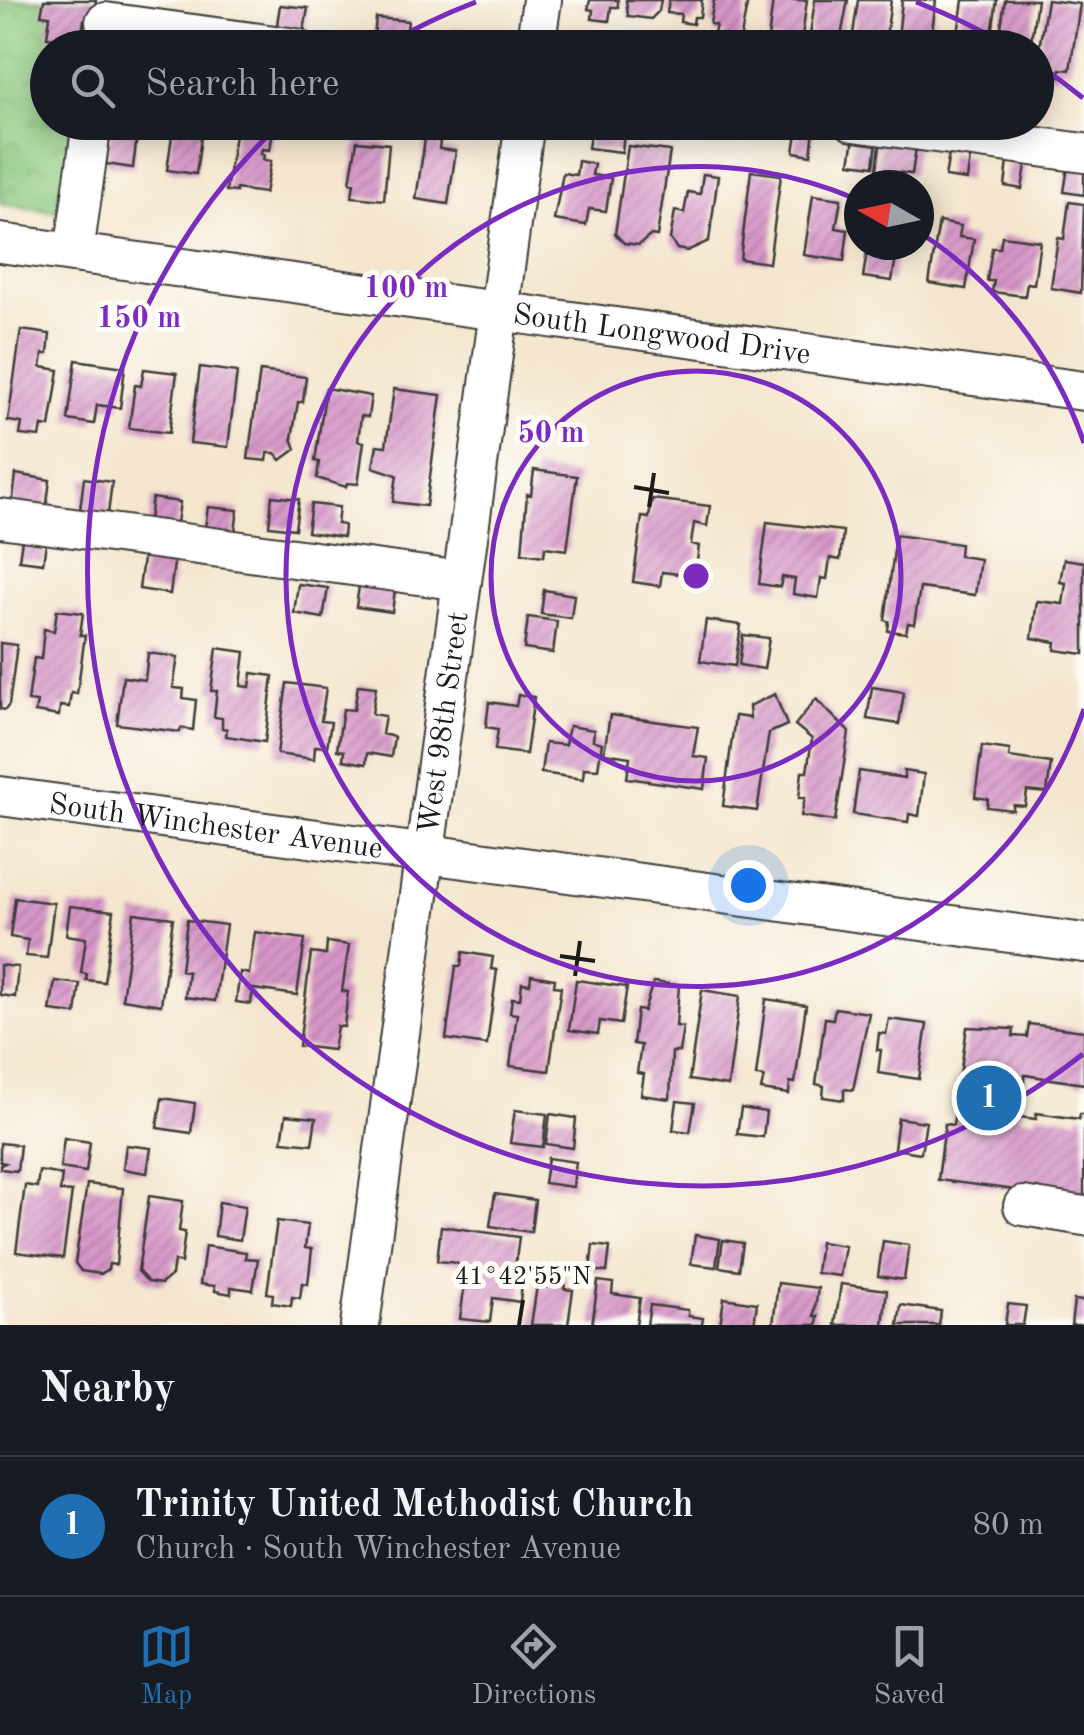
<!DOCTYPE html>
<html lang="en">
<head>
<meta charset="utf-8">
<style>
	body { margin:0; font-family:"Old Standard TT",serif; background:#20242c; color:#f1f3f6 }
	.compass { position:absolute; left:844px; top:170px; width:90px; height:90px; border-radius:50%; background:#171b24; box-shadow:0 5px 25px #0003; rotate:279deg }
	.you { position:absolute; left:748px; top:885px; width:35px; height:35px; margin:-25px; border:8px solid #fff; border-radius:50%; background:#1a73e8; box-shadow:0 0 0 15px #1a73e833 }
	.badge { display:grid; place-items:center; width:65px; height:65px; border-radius:50%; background:#1f6fb2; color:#fff; font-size:32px; font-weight:700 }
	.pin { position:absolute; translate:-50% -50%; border:5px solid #fff; box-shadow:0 2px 10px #0006 }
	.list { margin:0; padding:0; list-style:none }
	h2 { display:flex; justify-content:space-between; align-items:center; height:130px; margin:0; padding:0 40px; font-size:42px }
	h2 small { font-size:32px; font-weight:400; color:#9ea1a6 }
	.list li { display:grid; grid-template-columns:65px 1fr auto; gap:30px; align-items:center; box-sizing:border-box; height:140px; padding:0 40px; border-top:2px solid #363941 }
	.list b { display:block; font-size:38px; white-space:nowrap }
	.list p { margin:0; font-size:32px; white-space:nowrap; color:#9ea1a6 }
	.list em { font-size:32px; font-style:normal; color:#9ea1a6 }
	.icon { flex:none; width:55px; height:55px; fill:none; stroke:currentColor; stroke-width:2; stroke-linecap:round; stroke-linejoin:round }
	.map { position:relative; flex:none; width:1084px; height:1325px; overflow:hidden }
	.search { position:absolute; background:#171b24; box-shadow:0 5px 25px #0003; left:30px; right:30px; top:30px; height:110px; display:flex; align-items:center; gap:25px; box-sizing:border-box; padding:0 35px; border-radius:55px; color:#9ea1a6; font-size:38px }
	.sheet { height:270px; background:#171b24 }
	nav { display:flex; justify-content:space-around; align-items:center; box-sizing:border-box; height:140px; border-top:2px solid #363941; background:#171b24; font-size:28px; color:#9ea1a6 }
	nav a { display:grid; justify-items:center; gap:5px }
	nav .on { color:#1f6fb2 }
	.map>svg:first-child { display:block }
	.park { fill:url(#park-crowns); stroke:#53724c; stroke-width:2.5 }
	.building { fill:url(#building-hatch) }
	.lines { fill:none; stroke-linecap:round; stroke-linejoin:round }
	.minor-casing { stroke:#3c3a37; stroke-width:42 }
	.minor { stroke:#fff; stroke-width:38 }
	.ticks { fill:none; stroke:#1c1c1c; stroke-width:4 }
	.ring { fill:none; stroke:#7b2cbf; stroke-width:5 }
	.labels { text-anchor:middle; stroke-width:10; stroke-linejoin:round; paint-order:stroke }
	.street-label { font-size:30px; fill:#1c1c1c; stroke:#fdfcf7 }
	.ticks-label { font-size:25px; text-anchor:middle; fill:#1c1c1c; stroke:#fdfcf7; stroke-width:10; stroke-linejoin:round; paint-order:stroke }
	.centre { fill:#7b2cbf; stroke:#fdfcf7; stroke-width:5 }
	.ring-label { font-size:30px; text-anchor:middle; font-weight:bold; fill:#7b2cbf; stroke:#fdfcf7; stroke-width:10; stroke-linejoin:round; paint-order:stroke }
</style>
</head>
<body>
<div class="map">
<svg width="1084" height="1325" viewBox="0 0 1084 1325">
	<defs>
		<pattern id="park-crowns" width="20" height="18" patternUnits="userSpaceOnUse" patternTransform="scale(2.5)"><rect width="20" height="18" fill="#8ac77c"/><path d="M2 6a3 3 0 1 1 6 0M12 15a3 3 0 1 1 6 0" fill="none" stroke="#76aa6b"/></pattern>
		<pattern id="building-hatch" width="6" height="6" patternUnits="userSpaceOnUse" patternTransform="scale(2.5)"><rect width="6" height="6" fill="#d897c9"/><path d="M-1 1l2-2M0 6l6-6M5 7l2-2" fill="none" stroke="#ae7aa2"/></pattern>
	</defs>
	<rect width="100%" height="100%" fill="#fdfcf7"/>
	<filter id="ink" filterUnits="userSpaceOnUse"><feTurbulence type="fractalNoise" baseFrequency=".01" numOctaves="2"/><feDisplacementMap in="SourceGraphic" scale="20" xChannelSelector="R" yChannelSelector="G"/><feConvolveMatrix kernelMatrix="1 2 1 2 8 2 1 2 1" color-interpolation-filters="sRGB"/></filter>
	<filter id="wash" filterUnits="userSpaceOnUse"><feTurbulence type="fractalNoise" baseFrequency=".0048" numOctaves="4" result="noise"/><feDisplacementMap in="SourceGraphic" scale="40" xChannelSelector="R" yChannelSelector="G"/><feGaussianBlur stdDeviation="2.25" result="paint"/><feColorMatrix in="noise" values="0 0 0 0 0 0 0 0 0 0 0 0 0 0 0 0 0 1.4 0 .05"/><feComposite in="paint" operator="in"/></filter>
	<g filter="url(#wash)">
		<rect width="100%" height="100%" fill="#f4e6ce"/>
		<path class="park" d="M0 0H97L90 47 48 48V122L79 123 66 213 0 204Z"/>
		<g id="blocks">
			<path class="building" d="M44 0H96L93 21 84 20 81 42 47 37 50 16 41 15Z
				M590 0H618V7H611L609 21 592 19 593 10 588 9Z
				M626 0H661L659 11 651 19 628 16Z
				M669 0H702L700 17H694L693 24 680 22 681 14 667 13Z
				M714 0H748L740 41 726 39V35L714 33 716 25 710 24Z
				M773 0H807L801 44 768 39Z
				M815 0H848L839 47 813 43 814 36 810 35Z
				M858 0H891L885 45 858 48V41H852Z
				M902 0H936L930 48H897Z
				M963 0H997L990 48H956Z
				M1005 0H1037L1030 48H998Z
				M1047 0 1080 4 1070 70 1060 69 1059 78 1046 75 1047 68 1036 67Z
				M280 5 308 8 303 36 276 31Z
				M376 18 408 21 405 48 373 46Z
				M454 28 478 32 476 48H451Z
				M112 122H130V127L138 128 133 168 106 164Z
				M174 122H203L196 174 167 170Z
				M237 122 274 124 270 150 262 149 261 154 264 155 263 160 271 161 265 193 236 189V192L226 191Z
				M592 122H625L622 152 588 148Z
				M647 122H676L673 142 645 138Z
				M798 127 814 129 811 155 794 152Z
				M881 136 917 141 912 174 877 170Z
				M854 138 877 141 874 166 850 163Z
				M425 139 440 141 439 149 456 151 448 204 416 199Z
				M357 141 389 144 384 200 352 197 354 183 350 182Z
				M628 146 670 151 657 236 651 235 639 245 624 243 615 234Z
				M949 154 970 157 967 180 945 177Z
				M578 161 594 164 592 175 611 178 606 211 589 209 586 225 554 220 563 173 576 175Z
				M1008 161 1026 165 1022 189 1005 186Z
				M1068 167 1084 169V195L1064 192Z
				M751 171 781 175 769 263 740 259Z
				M703 174 718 176 709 241 687 251 677 249 670 239 675 211 684 213 688 192 700 194Z
				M813 195 841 199 836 228 848 230 844 261 804 255Z
				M1069 202 1084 204 1081 293 1051 288 1058 238 1064 239Z
				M939 222 961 226 959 237 974 239 966 289 929 283Z
				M1002 236 1040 241 1034 284 1027 283 1025 296 992 292 994 281H987L992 248H1000Z
				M868 245H898L892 281 863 277Z
				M21 330 50 334 48 354H43L41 367 59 370 50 427 42 426 40 437 20 435 22 423 8 421Z
				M76 360 125 367 120 408 97 405 94 424 68 420Z
				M200 367 237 372 228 447 190 443Z
				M144 369 177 373 169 433 129 428 135 385 141 386Z
				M260 371 306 377 303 402H298L292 438 296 449 281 460 275 453H268L267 461 248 459Z
				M326 388 371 396 368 417 361 416 358 441 364 442 358 484 347 483 346 487 317 478 319 462 315 461Z
				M394 389 441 395 426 506 393 502 397 475 373 467 377 445 386 446Z
				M534 470 577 476 567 550 545 547 544 556 522 553 527 494 531 495Z
				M16 474 50 480 46 511 12 506Z
				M84 478 112 482 108 514 80 510Z
				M272 496 299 499 295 529 269 526Z
				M152 498 180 502 176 530 148 527Z
				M652 499 710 506 707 526 694 523 691 544 699 546 695 576 662 572 660 586 633 582 642 517 649 518Z
				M311 504 339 507 337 524 344 525 343 537 307 532Z
				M208 507 238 510 234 538 204 534Z
				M767 522 843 531 840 560 830 558 827 579 821 578 818 598 793 594 795 579 782 577 780 587 759 584Z
				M23 533 47 537 43 563 19 560Z
				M896 535 960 544 959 556 980 559 975 595 920 588 914 624 908 623 906 633 888 631 889 621 885 620Z
				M144 551 175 556 170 594 139 589Z
				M1064 559 1084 562V654L1055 650 1056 642 1032 638 1037 601 1063 604 1066 583 1060 582Z
				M360 579 396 583 392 612 356 607Z
				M298 584 328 588 323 618 294 613Z
				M544 590 574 595 571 618 541 614Z
				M57 610 83 613 80 635H85L77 694 71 693 69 707 60 706 59 716 35 712 37 702 28 701 34 658 41 659 44 629 54 631Z
				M528 617 557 621 553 653 524 649Z
				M706 620 741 625 735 666 700 661Z
				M743 635 769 638 764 669 739 665Z
				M0 643 17 645 9 705 5 710 0 709Z
				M217 648 245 652 241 686 250 687 252 673 273 676 265 742 226 736 227 729 222 728V718L214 717 217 691H211Z
				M148 653 178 657 173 688 184 689 183 698 196 700 193 730 181 728 180 732 117 724 123 677 145 680Z
				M287 683 326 688 321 721 331 722 327 747 315 746 314 759 277 754Z
				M358 685 376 687 372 714 385 716 382 734 394 737 391 757 367 753 366 764 343 760 344 751 337 750 343 709 354 710Z
				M872 687 904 692 899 724 867 719Z
				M775 694 787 725 769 733 757 811 723 806 735 716 750 718 749 706Z
				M518 695 534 697 526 754 495 750 498 729 486 727 489 702 516 706Z
				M816 699 849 732 835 821 801 816 805 798H799L802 772H807L812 739 795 725Z
				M610 715 698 727 693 756 708 758 704 789 627 778 630 757 604 753Z
				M569 726 594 730 593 740 602 743 598 769 584 768 583 779 541 773 545 743 565 745Z
				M982 746 1010 750 1009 757 1051 763 1047 793 1027 791 1025 806 1013 805V810L987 807 988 799 975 797Z
				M859 771 904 778V771L924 774 919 816 909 814 908 822 853 814Z
				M15 898 54 903 47 958 26 956 28 940 10 937Z
				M70 906 114 911 104 982 86 980 87 974 81 973 86 938 66 935Z
				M134 913 173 918 161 1005 122 999Z
				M187 920 226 925 215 1001 185 997 188 972 181 970Z
				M255 932 305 939 297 995 253 989 251 1004 236 1002 240 972 249 974Z
				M327 942 349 945 342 991 348 992 344 1027 337 1026 333 1050 299 1046 311 953 326 955Z
				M463 952 493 957 491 969 497 970 487 1045 446 1039 456 966H461Z
				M0 965 18 967 15 997 0 995Z
				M531 975 555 979 554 986 561 987 549 1071 510 1066 517 1014 510 1013 512 998 520 999 522 983 530 984Z
				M576 980 627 987 621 1024 600 1021 598 1034 569 1030Z
				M55 981 80 984 76 1014 50 1011Z
				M653 982 679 985 676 1026 683 1027 679 1052H672L670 1099 641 1095 644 1074 637 1073 641 1045 633 1044 637 1010 644 1011Z
				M702 990 740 996 728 1086 689 1080Z
				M766 999 806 1005 795 1083 790 1082 789 1094 761 1090 764 1077 756 1076Z
				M835 1008 869 1013 853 1090 844 1089V1100L823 1097 824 1086 816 1084 825 1018 833 1019Z
				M889 1019 927 1024 919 1079 878 1073 881 1050H877L879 1033 886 1034Z
				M1029 1024 1084 1031V1084L1025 1075 1019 1117 1036 1119V1113L1079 1119 1080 1114H1084V1199L938 1180 945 1124 953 1125 967 1027 1014 1029 1013 1036 1027 1037Z
				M162 1098 195 1103 191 1133 157 1128Z
				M677 1101 695 1103 690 1132 673 1130Z
				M741 1108 766 1112 763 1137 737 1134Z
				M515 1110 547 1114 543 1147 510 1143Z
				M550 1114 576 1118 573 1148 546 1144Z
				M286 1115 316 1118 312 1144 282 1141Z
				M898 1118 926 1122 921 1153 894 1149Z
				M64 1138 90 1142 86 1172 60 1168Z
				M0 1143 20 1145 17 1171 0 1169V1165L5 1163 0 1162Z
				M126 1145 151 1148 147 1173 123 1169Z
				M548 1158 576 1162 573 1187 544 1183Z
				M39 1171 62 1175 60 1191 72 1192 63 1258 16 1252 25 1185 37 1187Z
				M87 1184 123 1188 116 1265 109 1264 108 1269 101 1274 81 1271 75 1263Z
				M495 1194 535 1200 531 1232 490 1226Z
				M149 1196 183 1201 179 1231 185 1232 181 1263 174 1261 172 1275 161 1284 148 1282 138 1271Z
				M219 1202 245 1206 240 1240 215 1236Z
				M277 1221 308 1225 305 1248 312 1249 308 1284 302 1283 300 1298 292 1297 291 1306 272 1303 273 1294 267 1293Z
				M441 1226 519 1237 513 1282 522 1283 520 1302 493 1298 490 1322 460 1319 466 1275 457 1263 437 1261Z
				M695 1235 720 1239 716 1267 691 1264Z
				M723 1240 743 1243 739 1270 719 1267Z
				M883 1241 909 1245 904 1280 878 1276Z
				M820 1242 845 1246 840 1276 816 1273Z
				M593 1245 610 1247 607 1272 590 1270Z
				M205 1246 246 1252 245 1258 258 1259 253 1290 231 1287V1294L215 1291V1286L200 1284Z
				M548 1276 566 1279 564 1289 573 1290 568 1325H531L537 1286 546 1287Z
				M598 1281 613 1283 612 1294 640 1298 636 1325H592Z
				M778 1283 818 1288 814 1316H818L817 1325H773Z
				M841 1284 887 1290 883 1325H835Z
				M724 1298 757 1303 754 1325H720Z
				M1074 1300 1084 1301V1325H1071Z
				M1008 1304 1026 1306 1023 1325H1005Z
				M650 1305 688 1310V1316L703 1318 702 1325H647Z
				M901 1305 941 1311 939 1325H898Z"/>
		</g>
	</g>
	<g filter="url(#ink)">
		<use href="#blocks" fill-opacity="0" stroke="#3c3a37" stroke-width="2.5"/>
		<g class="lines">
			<g class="minor-casing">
				<g id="minor">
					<path d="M105 22 296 48"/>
					<path d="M535 48 542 0"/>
					<path d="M854 122 1084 153"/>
					<path id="s1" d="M0 243 1084 391"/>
					<path d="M74 253 92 122"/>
					<path d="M0 518 462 581"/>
					<path id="s2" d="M0 796 1084 943"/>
					<path d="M1023 1206 1084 1216"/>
					<path id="s3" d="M360 1325 525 122"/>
				</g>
			</g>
			<use href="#minor" class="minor"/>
		</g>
	</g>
	<path class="ticks" d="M634 487 669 493M649 507 654 473M560 956 595 961M575 976 580 941M519 1325 523 1300"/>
	<g class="ring">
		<circle cx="696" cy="576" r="205"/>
		<path d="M1084 709A410 410 0 1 1 856 199M919 232A410 410 0 0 1 1084 443"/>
		<path d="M1083 1054A615 615 0 0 1 281 123M384 46A615 615 0 0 1 476 2M916 2A615 615 0 0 1 1008 46M1040 66A615 615 0 0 1 1083 98"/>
	</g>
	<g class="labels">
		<g class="street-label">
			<text dy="10" stroke="none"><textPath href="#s1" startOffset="668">South Longwood Drive</textPath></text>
			<text dy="10" stroke="none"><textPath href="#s3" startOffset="608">West 98th Street</textPath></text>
			<text dy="10" stroke="none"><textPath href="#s2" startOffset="218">South Winchester Avenue</textPath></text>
		</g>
	</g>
	<g class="ticks-label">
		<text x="523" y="1284">41°42'55"N</text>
	</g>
	<circle cx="696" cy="576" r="15" class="centre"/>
	<g class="ring-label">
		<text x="406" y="297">100 m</text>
		<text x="139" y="327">150 m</text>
		<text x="551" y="442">50 m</text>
	</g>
</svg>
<svg class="compass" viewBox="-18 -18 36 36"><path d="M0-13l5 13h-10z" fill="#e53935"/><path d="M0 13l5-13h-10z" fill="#9ea1a6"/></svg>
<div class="you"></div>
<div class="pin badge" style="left:989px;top:1098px">1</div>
<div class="search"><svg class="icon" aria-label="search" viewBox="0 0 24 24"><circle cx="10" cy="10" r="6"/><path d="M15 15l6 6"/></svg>Search here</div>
</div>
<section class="sheet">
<h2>Nearby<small></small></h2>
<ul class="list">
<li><span class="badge">1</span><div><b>Trinity United Methodist Church</b><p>Church · South Winchester Avenue</p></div><em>80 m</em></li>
</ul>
</section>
<nav>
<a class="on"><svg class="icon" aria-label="map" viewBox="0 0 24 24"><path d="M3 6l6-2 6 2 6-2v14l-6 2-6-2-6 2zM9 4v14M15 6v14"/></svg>Map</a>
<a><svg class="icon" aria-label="directions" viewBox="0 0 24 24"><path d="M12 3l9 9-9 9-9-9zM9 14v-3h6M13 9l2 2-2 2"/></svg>Directions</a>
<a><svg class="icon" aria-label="saved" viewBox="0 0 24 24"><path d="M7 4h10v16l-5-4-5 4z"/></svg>Saved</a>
</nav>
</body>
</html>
